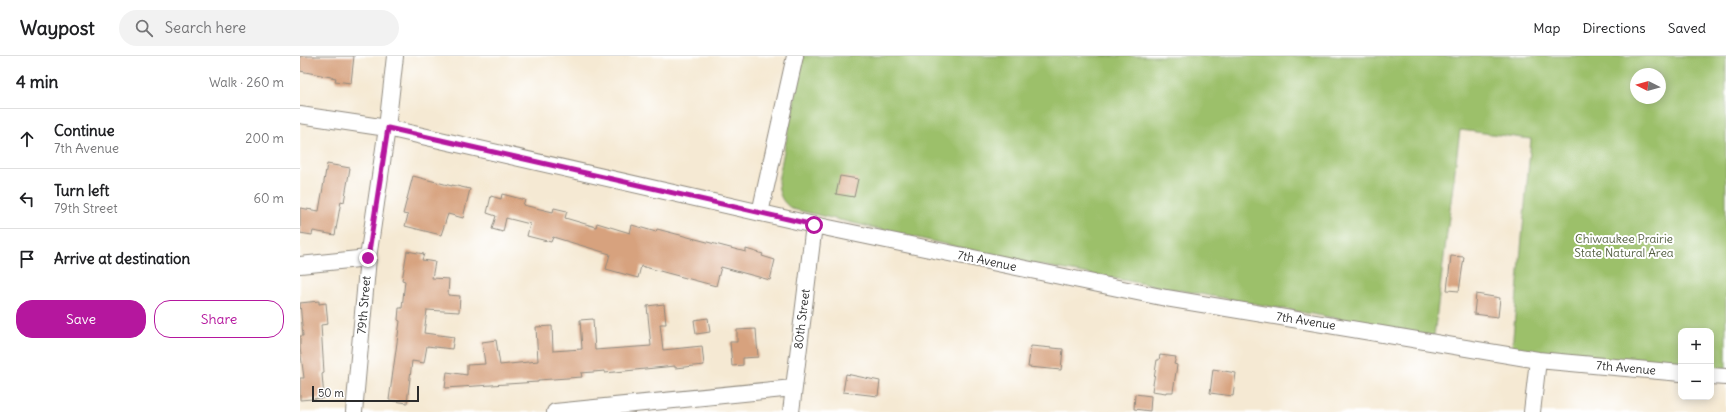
<!DOCTYPE html>
<html lang="en">
<head>
<meta charset="utf-8">
<style>
	body { margin:0; font-family:Delius,sans-serif; background:#f2f2f2; color:#202124 }
	.controls { position:absolute; right:12px; bottom:12px; display:grid; overflow:hidden; border-radius:8px; box-shadow:0 2px 10px #0003 }
	.controls button { width:36px; height:36px; display:grid; place-items:center; padding:0; border:0; border-bottom:1px solid #e0e0e0; background:#fff; color:#202124; font:20px sans-serif }
	.compass { position:absolute; left:1330px; top:12px; width:36px; height:36px; border-radius:50%; background:#fff; box-shadow:0 2px 10px #0003; rotate:276deg }
	.scale { position:absolute; left:12px; bottom:10px; width:107px; box-sizing:border-box; padding-left:4px; border:2px solid #2b2b2b; border-top:0; font-size:11px; line-height:14px; white-space:nowrap; color:#2b2b2b; -webkit-text-stroke:3px #fff; paint-order:stroke }
	.stop { position:absolute; width:12px; height:12px; margin:-9px; border:3px solid #b5179e; border-radius:50%; background:#fff }
	.stop.end { background:#b5179e; border-color:#fff; box-shadow:0 1px 4px #0008 }
	.list { margin:0; padding:0; list-style:none }
	h2 { display:flex; justify-content:space-between; align-items:center; height:52px; margin:0; padding:0 16px; font-size:17px }
	h2 small { font-size:13px; font-weight:400; color:#757577 }
	.list li { display:grid; grid-template-columns:26px 1fr auto; gap:12px; align-items:center; box-sizing:border-box; height:60px; padding:0 16px; border-top:1px solid #e0e0e0 }
	.list b { display:block; font-size:15px; white-space:nowrap }
	.list p { margin:0; font-size:13px; white-space:nowrap; color:#757577 }
	.list em { font-size:13px; font-style:normal; color:#757577 }
	.actions { display:flex; gap:8px; padding:12px 16px }
	.actions a { flex:1; padding:9px 0; border:1px solid #b5179e; border-radius:16px; text-align:center; font-size:14px; color:#b5179e }
	.actions .main { background:#b5179e; color:#fff }
	.icon { flex:none; width:22px; height:22px; fill:none; stroke:currentColor; stroke-width:2; stroke-linecap:round; stroke-linejoin:round }
	.map { position:relative; flex:none; width:1426px; height:356px; overflow:hidden }
	header { display:flex; align-items:center; gap:24px; box-sizing:border-box; height:56px; padding:0 20px; background:#fff; border-bottom:1px solid #e0e0e0 }
	header strong { font-size:19px }
	nav { display:flex; gap:22px; margin-inline-start:auto; font-size:14px }
	.search { width:280px; height:36px; background:#f2f2f2; display:flex; align-items:center; gap:10px; box-sizing:border-box; padding:0 14px; border-radius:22px; color:#757577; font-size:15px }
	main { display:flex }
	aside { flex:1; background:#fff }
	.map>svg:first-child { display:block }
	.green { fill:#9cc06a; stroke:#64764a; fill-rule:evenodd }
	.building { fill:#d7a27e }
	.lines { fill:none; stroke-linecap:round; stroke-linejoin:round }
	.minor-casing { stroke:#908a7f; stroke-width:18 }
	.minor { stroke:#fff; stroke-width:16 }
	.route { stroke:#b5179e; stroke-width:5 }
	.labels { text-anchor:middle; stroke-width:4; stroke-linejoin:round; paint-order:stroke }
	.park-label { font-size:12px; fill:#535f41; stroke:#fff }
	.street-label { font-size:12px; fill:#2b2b2b; stroke:#fff }
</style>
</head>
<body>
<header>
<strong>Waypost</strong>
<div class="search"><svg class="icon" aria-label="search" viewBox="0 0 24 24"><circle cx="10" cy="10" r="6"/><path d="M15 15l6 6"/></svg>Search here</div>
<nav><a>Map</a><a>Directions</a><a>Saved</a></nav>
</header>
<main>
<aside>
<h2>4 min<small>Walk · 260 m</small></h2>
<ul class="list">
<li><svg class="icon" aria-label="ahead" viewBox="0 0 24 24"><path d="M12 20V5M6 11l6-6 6 6"/></svg><div><b>Continue</b><p>7th Avenue</p></div><em>200 m</em></li>
<li><svg class="icon" aria-label="left" viewBox="0 0 24 24"><path d="M17 20v-9H6M10 6l-5 5 5 5"/></svg><div><b>Turn left</b><p>79th Street</p></div><em>60 m</em></li>
<li><svg class="icon" aria-label="arrive" viewBox="0 0 24 24"><path d="M6 21V4h12l-3 4 3 4H6"/></svg><div><b>Arrive at destination</b></div></li>
</ul>
<div class="actions"><a class="main">Save</a><a>Share</a></div>
</aside>
<div class="map">
<svg width="1426" height="356" viewBox="0 0 1426 356">
	<rect width="100%" height="100%" fill="#fff"/>
	<filter id="ink" filterUnits="userSpaceOnUse"><feTurbulence type="fractalNoise" baseFrequency=".025" numOctaves="2"/><feDisplacementMap in="SourceGraphic" scale="8" xChannelSelector="R" yChannelSelector="G"/><feConvolveMatrix kernelMatrix="1 2 1 2 8 2 1 2 1" color-interpolation-filters="sRGB"/></filter>
	<filter id="wash" filterUnits="userSpaceOnUse"><feTurbulence type="fractalNoise" baseFrequency=".012" numOctaves="4" result="noise"/><feDisplacementMap in="SourceGraphic" scale="16" xChannelSelector="R" yChannelSelector="G"/><feGaussianBlur stdDeviation="0.9" result="paint"/><feColorMatrix in="noise" values="0 0 0 0 0 0 0 0 0 0 0 0 0 0 0 0 0 1.4 0 .05"/><feComposite in="paint" operator="in"/></filter>
	<g filter="url(#wash)">
		<rect width="100%" height="100%" fill="#f5e9d3"/>
		<path class="green" d="M503 0H1426V316L1411 314V275H1381V311L1285 303 1212 292 1231 83 1160 74 1134 280 722 206 492 153C481 145 479 139 478 125ZM1336 18H1360V42H1336Z"/>
		<g id="blocks">
			<path class="building" d="M0 0H54L51 27 35 25 36 22 0 15Z
				M27 108 50 112 44 146 41 145 35 179 13 175 12 179 0 177V152L19 155Z
				M113 120 152 130V129L170 133 163 162 148 158 141 179 105 170 108 159 103 158Z
				M540 120 558 123 554 141 536 138Z
				M202 138 225 144 223 149 253 156 254 152 267 155 265 162 296 171 297 167 330 177 332 169 356 176 357 173 446 196V193L463 198 462 200 475 204 470 224 421 211 416 230 341 210 338 222 306 213 310 198 253 181 251 186 227 180 230 168 206 162 203 176 192 173 196 160 187 157 191 140 201 143Z
				M107 195 124 198 122 204 135 206 132 222 149 223 148 239 160 240 159 256 127 254 124 277 154 281 152 293 127 290 124 307 112 305 107 347 89 344 100 265 98 264 99 252H102L105 225 102 224Z
				M1151 200 1164 201 1159 235 1147 234Z
				M1176 238 1200 242 1198 261 1174 258Z
				M19 245V248L26 247 28 268 21 269 24 317 22 318 24 342 0 344V322H4L0 292V280H3L0 247Z
				M364 248 366 268H360L363 294 402 290 404 309 375 312V310L305 317V315L281 317 282 321 238 324V326L145 332 147 316 167 319V309L185 308 182 286 196 284 200 309 238 305 236 271 252 270 253 295 282 293 280 264 293 263 295 294 351 290 347 250Z
				M408 262 410 276 396 278 394 264Z
				M456 273 458 301 443 302V309L432 310 430 286H437V274Z
				M731 290 763 293 761 314 728 311Z
				M860 299 876 301 874 308 877 309 873 336H866V337L852 335 857 304H859Z
				M913 313 936 317 933 340 910 337Z
				M546 318 580 325 578 340 543 336Z
				M835 338 851 340 850 355 834 353Z"/>
		</g>
	</g>
	<g filter="url(#ink)">
		<use href="#blocks" fill-opacity="0" stroke="#908a7f" stroke-width="1"/>
		<g class="lines">
			<g class="minor-casing">
				<path id="minor" d="M0 59 87 72 514 169 866 242 1238 304 1381 317
					M460 157 495 0
					M0 209 68 202
					M1411 320 1426 321
					M54 356 68 202 87 72 95 0
					M255 356 493 332
					M491 356 514 169
					M1232 356 1238 304"/>
			</g>
			<use href="#minor" class="minor"/>
		</g>
	</g>
	<g class="lines" filter="url(#ink)">
		<path class="route" d="M68 202 88 72 514 169"/>
	</g>
	<g class="labels">
		<g class="park-label">
			<text x="1324" y="187">Chiwaukee Prairie<tspan x="1324" dy="14">State Natural Area</tspan></text>
		</g>
		<g class="street-label">
			<text transform="translate(687 205) rotate(12)" y="4">7th Avenue</text>
			<text transform="translate(64 249) rotate(-85)" y="4">79th Street</text>
			<text transform="translate(502 263) rotate(-83)" y="4">80th Street</text>
			<text transform="translate(1006 265) rotate(9)" y="4">7th Avenue</text>
			<text transform="translate(1326 312) rotate(5)" y="4">7th Avenue</text>
		</g>
	</g>
</svg>
<div class="controls">
<button>+</button>
<button>−</button>
</div>
<svg class="compass" viewBox="-18 -18 36 36"><path d="M0-13l5 13h-10z" fill="#e53935"/><path d="M0 13l5-13h-10z" fill="#757577"/></svg>
<div class="scale">50 m</div>
<div class="stop" style="left:514px;top:169px"></div>
<div class="stop end" style="left:68px;top:202px"></div>
</div>
</main>
</body>
</html>
